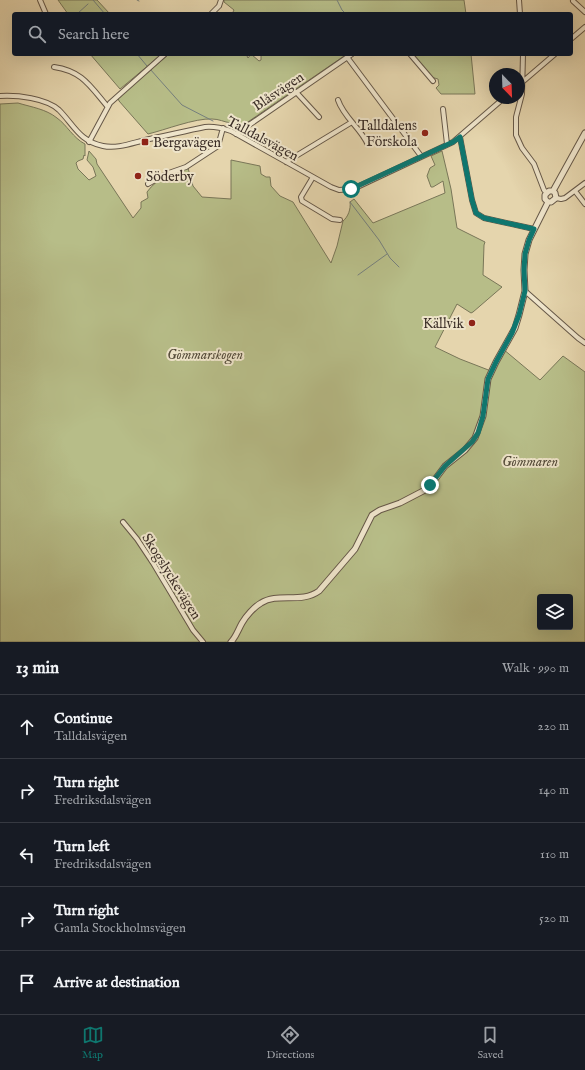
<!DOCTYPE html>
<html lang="en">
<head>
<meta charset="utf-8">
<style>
	body { margin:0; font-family:"IM FELL English",serif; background:#20242c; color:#f1f3f6 }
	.controls { position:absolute; right:12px; bottom:12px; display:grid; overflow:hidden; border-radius:4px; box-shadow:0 4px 16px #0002 }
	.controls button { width:36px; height:36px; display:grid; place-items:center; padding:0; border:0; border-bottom:1px solid #363941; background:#171b24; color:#f1f3f6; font:20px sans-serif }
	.compass { position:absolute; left:489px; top:68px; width:36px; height:36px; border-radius:50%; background:#171b24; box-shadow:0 4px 16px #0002; rotate:157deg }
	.stop { position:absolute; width:12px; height:12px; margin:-9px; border:3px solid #0f766e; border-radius:50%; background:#fff }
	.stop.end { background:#0f766e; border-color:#fff; box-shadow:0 1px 4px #0008 }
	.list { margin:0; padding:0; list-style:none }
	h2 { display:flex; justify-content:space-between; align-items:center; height:52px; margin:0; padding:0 16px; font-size:17px }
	h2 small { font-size:13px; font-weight:400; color:#9ea1a6 }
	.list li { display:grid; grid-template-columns:26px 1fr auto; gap:12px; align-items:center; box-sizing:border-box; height:64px; padding:0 16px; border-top:1px solid #363941 }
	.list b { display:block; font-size:15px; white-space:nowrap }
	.list p { margin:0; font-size:13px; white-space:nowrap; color:#9ea1a6 }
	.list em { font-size:13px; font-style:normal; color:#9ea1a6 }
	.icon { flex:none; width:22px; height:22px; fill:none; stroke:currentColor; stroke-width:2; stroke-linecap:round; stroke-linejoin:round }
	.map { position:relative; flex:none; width:585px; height:642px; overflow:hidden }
	.search { position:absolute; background:#171b24; box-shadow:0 4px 16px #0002; left:12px; right:12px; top:12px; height:44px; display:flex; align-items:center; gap:10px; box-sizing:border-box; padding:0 14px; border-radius:4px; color:#9ea1a6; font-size:15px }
	.sheet { height:372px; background:#171b24 }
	nav { display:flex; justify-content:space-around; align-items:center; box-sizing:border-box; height:56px; border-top:1px solid #363941; background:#171b24; font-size:11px; color:#9ea1a6 }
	nav a { display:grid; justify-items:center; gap:2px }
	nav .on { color:#0f766e }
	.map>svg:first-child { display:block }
	.green { fill:#b7bd88; stroke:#797658; fill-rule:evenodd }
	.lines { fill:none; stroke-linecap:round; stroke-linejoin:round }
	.stream { stroke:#757f7d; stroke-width:1 }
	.minor-casing { stroke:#665848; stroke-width:6 }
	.tertiary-casing { stroke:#665848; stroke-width:7 }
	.minor { stroke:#eee4ca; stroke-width:4 }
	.tertiary { stroke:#eee4ca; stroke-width:5 }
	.route { stroke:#0f766e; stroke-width:5 }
	.poi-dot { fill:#8f2418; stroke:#eee4ca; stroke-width:1.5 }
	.labels { text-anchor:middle; stroke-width:4; stroke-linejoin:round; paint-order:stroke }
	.street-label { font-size:14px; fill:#3b2e27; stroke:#eee4ca }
	.poi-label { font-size:14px; fill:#3b2e27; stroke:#eee4ca; text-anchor:end }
	.park-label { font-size:14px; font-style:italic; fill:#544b3a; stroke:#eee4ca }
</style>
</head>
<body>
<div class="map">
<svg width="585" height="642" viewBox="0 0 585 642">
	<rect width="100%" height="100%" fill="#e5d5ad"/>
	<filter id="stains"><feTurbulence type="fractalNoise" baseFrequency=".005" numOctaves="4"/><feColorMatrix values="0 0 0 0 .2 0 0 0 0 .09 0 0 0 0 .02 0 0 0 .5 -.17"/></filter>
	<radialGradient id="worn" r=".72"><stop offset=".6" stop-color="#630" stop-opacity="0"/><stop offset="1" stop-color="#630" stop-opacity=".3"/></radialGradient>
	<path class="green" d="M58 0H97L110 14H68Z
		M224 0H464L466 14H232L234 10 224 2Z
		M90 54H162L120 89Z
		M169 54H246L248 58 251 54 259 61 261 60V54H347L242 126C238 123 235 124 231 123 224 122 219 119 212 119 195 118 165 130 148 134L119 101 118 98Z
		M412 54H471L475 94H441L436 88 439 85 438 79 431 77Z
		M18 103C31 107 46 109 57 118 67 125 73 138 85 144V156L84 155 83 159 78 161 76 163 78 169 89 180 96 176 93 167 87 160 89 151 96 159 97 164 133 218 141 208V202L148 198 147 192C158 177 171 174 188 168L193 186 202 197 231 199V160L260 166 261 174 266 177H270L271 186 280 196 293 202 331 263 337 246 343 221C348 217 351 209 350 202L354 199 373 223 445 193 443 181 433 187H431L427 176 430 168 435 165 431 156 442 151 451 189 457 228 485 242 484 245 483 275 502 287 473 312 471 313 457 304 435 347 460 359 491 371 503 349 540 380 563 356 585 372V642H0V104ZM540 597H570V627H540Z"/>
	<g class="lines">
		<path class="stream" d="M93 0 105 14
			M137 0 139 1
			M337 0 342 10 346 14
			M77 14 88 4
			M137 54 147 66
			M150 69 182 105 213 121
			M350 202 379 240 390 258 399 267
			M358 275 387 254"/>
		<g class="minor-casing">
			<path id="minor" d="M40 0 46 14
				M519 0 520 14
				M573 1 585 12
				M211 14 219 6 221 0
				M571 39 585 27
				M410 54 433 81
				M523 54 522 94 516 117V135L522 148 534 164 544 190 546 192
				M347 57 421 156
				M54 67C82 71 90 86 107 106
				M520 84 555 54
				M296 92 319 117
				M0 96C17 95 46 98 59 110 74 125 79 141 103 146 117 149 132 143 145 140 165 136 185 131 205 127 215 126 222 128 231 131L331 187 339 190 353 189 453 142 504 98
				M338 100C344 118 361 128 368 145
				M443 109 447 144
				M236 134 352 54
				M460 137 472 200 476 213 484 218 534 229
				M89 142 110 103 165 54
				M286 162 352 122
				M313 177 301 197 302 201 332 219 340 220
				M148 184 166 174 186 167 218 146 223 128
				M575 191 585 204
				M556 198 561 199 565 198 585 183
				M525 291 578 338 585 343
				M123 522 137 539 153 563 193 630 203 642"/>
		</g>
		<g class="tertiary-casing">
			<path id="tertiary" d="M553 191 585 133
				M548 202H551L556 198 555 193 553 191
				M548 202 545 199V195L549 191H553
				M231 642C236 637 238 630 242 623 246 616 254 607 261 603 278 592 301 604 319 591L355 549 372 515 380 510 400 503 425 490 436 478 445 466 465 450 475 438 483 416 488 379 496 362 515 328 519 315 525 291 524 270 525 254 529 240 548 202"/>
		</g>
		<use href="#minor" class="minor"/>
		<use href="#tertiary" class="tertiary"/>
	</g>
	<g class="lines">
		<path class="route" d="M351 189 453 142 460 137 472 200 476 213 484 218 534 229 529 240 525 254 524 270 525 291 519 315 512 333 496 362 488 379 483 416 478 433 472 442 445 466 430 485"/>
	</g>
	<g class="poi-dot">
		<circle cx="425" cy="133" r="4"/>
		<rect x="141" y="138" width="8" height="8" rx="2"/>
		<circle cx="138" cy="176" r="4"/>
		<circle cx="472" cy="323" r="4"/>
	</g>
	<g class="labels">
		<g class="street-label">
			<text transform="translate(278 91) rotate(-34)" y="5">Blåsvägen</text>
			<text transform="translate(263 138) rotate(28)" y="5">Talldalsvägen</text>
			<text transform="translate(172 576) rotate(58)" y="5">Skogslyckevägen</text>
		</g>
		<g class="poi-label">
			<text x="417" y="130">Talldalens<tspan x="417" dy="16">Förskola</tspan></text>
			<text x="153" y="147" text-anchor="start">Bergavägen</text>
			<text x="146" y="181" text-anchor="start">Söderby</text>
			<text x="464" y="328">Källvik</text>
		</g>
		<g class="park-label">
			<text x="205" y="359">Gömmarskogen</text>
			<text x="530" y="466">Gömmaren</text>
		</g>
	</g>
	<rect width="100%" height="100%" filter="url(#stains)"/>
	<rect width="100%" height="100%" fill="url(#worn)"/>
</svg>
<div class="controls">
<button><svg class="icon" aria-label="layers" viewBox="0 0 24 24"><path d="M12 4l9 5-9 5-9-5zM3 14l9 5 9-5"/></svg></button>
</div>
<svg class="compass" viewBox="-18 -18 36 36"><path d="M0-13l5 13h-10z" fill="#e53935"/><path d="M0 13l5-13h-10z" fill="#9ea1a6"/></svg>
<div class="stop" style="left:351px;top:189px"></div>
<div class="stop end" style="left:430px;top:485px"></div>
<div class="search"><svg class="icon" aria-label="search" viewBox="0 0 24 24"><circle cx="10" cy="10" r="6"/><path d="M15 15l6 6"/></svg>Search here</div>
</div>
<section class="sheet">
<h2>13 min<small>Walk · 990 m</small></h2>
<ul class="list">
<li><svg class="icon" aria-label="ahead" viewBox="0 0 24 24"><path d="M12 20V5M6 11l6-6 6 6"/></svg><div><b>Continue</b><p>Talldalsvägen</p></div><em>220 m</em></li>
<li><svg class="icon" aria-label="right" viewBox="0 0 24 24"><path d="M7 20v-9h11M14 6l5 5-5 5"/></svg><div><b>Turn right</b><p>Fredriksdalsvägen</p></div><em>140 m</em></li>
<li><svg class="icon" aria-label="left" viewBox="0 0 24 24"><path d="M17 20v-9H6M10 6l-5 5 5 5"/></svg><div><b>Turn left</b><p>Fredriksdalsvägen</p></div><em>110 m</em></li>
<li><svg class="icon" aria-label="right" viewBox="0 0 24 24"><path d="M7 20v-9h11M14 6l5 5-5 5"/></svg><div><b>Turn right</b><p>Gamla Stockholmsvägen</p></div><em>520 m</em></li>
<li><svg class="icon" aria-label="arrive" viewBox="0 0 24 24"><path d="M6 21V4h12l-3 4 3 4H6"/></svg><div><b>Arrive at destination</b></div></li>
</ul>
</section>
<nav>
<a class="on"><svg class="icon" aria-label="map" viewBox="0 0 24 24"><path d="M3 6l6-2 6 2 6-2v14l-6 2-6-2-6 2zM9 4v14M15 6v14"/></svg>Map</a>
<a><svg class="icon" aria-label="directions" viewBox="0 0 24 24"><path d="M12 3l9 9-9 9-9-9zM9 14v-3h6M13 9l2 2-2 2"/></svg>Directions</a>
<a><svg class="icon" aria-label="saved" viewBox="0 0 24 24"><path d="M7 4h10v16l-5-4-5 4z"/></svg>Saved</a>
</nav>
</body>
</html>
